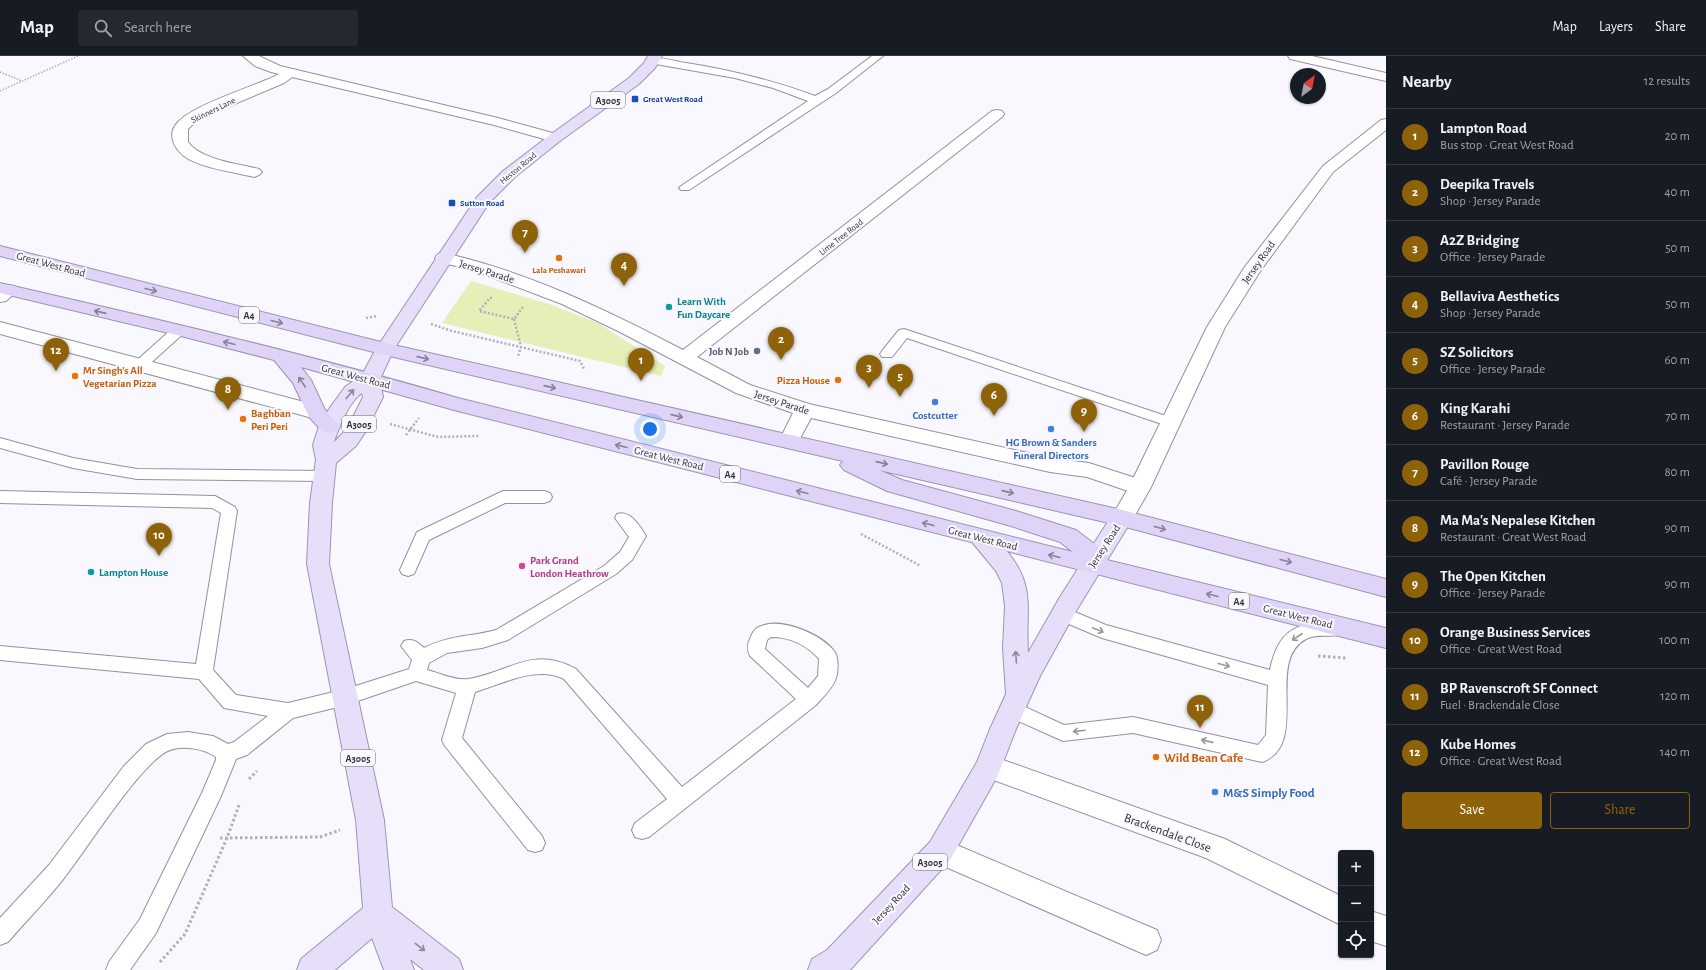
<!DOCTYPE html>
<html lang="en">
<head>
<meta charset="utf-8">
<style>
	body { margin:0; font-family:"Alegreya Sans",sans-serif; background:#242831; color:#f1f3f6 }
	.controls { position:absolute; right:12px; bottom:12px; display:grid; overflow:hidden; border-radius:4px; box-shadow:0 1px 3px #0004 }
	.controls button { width:36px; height:36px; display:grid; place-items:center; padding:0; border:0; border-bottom:1px solid #363941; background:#171b24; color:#f1f3f6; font:20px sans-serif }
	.compass { position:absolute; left:1290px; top:12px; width:36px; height:36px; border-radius:50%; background:#171b24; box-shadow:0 1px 3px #0004; rotate:32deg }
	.you { position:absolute; left:650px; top:373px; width:14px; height:14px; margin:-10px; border:3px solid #fff; border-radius:50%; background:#1a73e8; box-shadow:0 0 0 6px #1a73e833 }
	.badge { display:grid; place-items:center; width:26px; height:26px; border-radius:50%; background:#8e6208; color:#fff; font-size:13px; font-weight:700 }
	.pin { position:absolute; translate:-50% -33px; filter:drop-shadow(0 1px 2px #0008) }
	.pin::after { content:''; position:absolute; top:21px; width:14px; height:12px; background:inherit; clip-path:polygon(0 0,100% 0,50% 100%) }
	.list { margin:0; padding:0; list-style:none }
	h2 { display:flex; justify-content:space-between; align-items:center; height:52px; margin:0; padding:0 16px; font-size:17px }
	h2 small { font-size:13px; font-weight:400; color:#9ea1a6 }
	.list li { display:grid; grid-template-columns:26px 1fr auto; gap:12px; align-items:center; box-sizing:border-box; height:56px; padding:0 16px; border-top:1px solid #363941 }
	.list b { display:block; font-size:15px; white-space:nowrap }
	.list p { margin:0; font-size:13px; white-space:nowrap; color:#9ea1a6 }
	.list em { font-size:13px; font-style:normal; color:#9ea1a6 }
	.actions { display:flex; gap:8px; padding:12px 16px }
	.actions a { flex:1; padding:9px 0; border:1px solid #8e6208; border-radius:4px; text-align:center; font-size:14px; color:#8e6208 }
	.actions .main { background:#8e6208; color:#fff }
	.icon { flex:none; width:22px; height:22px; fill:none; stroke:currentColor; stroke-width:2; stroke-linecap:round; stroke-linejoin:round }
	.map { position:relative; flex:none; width:1386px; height:914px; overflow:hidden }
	header { display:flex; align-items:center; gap:24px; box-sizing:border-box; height:56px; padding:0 20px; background:#171b24; border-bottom:1px solid #363941 }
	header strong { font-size:19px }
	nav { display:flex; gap:22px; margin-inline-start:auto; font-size:14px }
	.search { width:280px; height:36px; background:#242831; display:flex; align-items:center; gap:10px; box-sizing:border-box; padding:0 14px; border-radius:4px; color:#9ea1a6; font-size:15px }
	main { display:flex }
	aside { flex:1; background:#171b24 }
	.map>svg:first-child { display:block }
	.green { fill:#e7eeb7 }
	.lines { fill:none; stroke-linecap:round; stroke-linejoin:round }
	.service-casing { stroke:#94919c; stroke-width:2 }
	.minor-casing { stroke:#94919c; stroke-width:2 }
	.tertiary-casing { stroke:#94919c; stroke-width:2 }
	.primary-casing { stroke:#9d94b2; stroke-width:2 }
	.trunk-casing { stroke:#9d94b2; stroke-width:2 }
	.path-far2 { stroke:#b1b0b6; stroke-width:1.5; stroke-dasharray:1.5 1.5; stroke-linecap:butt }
	.path-far1 { stroke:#b1b0b6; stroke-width:2.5; stroke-dasharray:2 2; stroke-linecap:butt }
	.path { stroke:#b1b0b6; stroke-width:3; stroke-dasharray:2.5 2.5; stroke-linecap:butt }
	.service { fill:#fff; fill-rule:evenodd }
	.minor { fill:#fff; fill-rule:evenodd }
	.tertiary { fill:#fff; fill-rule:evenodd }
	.primary { fill:#e7dffa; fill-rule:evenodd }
	.trunk { fill:#dfd4f8; fill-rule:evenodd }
	.oneway { stroke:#888296 }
	.oneway2 { stroke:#8c8898 }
	.oneway3 { stroke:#98989a }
	.transit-dot { fill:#1a4fb4; stroke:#f9f8ff; stroke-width:1.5 }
	.food-dot { fill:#e8710a; stroke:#f9f8ff; stroke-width:1.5 }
	.culture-dot { fill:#0f9aa8; stroke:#f9f8ff; stroke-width:1.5 }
	.service-dot { fill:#5c6f8a; stroke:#f9f8ff; stroke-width:1.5 }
	.shop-dot { fill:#3f7fe0; stroke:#f9f8ff; stroke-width:1.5 }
	.hotel-dot { fill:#d1479c; stroke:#f9f8ff; stroke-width:1.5 }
	.labels { text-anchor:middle; stroke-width:4; stroke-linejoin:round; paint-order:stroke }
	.far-transit-label { font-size:9px; font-weight:bold; fill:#164399; stroke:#f9f8ff; text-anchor:start }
	.far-street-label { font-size:9px; fill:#323135; stroke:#f9f8ff }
	.far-food-label { font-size:9px; font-weight:bold; fill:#c56008; stroke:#f9f8ff }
	.shield { fill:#f9f8ff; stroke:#6e6d72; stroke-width:1 }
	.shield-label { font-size:10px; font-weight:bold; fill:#323135 }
	.street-label { font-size:11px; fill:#323135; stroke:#f9f8ff }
	.culture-label { font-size:11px; font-weight:bold; fill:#0d838f; stroke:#f9f8ff; text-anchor:start }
	.service-label { font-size:11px; font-weight:bold; fill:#4e5e75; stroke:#f9f8ff; text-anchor:end }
	.food-label { font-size:11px; font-weight:bold; fill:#c56008; stroke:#f9f8ff; text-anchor:start }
	.shop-label { font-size:11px; font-weight:bold; fill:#366cbe; stroke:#f9f8ff }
	.hotel-label { font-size:11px; font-weight:bold; fill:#b23c85; stroke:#f9f8ff; text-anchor:start }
	.near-food-label { font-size:13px; font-weight:bold; fill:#c56008; stroke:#f9f8ff; text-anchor:start }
	.near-shop-label { font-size:13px; font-weight:bold; fill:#366cbe; stroke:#f9f8ff; text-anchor:start }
	.near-street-label { font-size:13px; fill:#323135; stroke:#f9f8ff }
</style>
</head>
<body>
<header>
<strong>Map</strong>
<div class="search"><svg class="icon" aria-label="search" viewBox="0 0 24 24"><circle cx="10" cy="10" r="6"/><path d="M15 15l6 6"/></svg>Search here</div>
<nav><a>Map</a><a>Layers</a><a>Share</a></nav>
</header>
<main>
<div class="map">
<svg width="1386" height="914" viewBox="0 0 1386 914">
	<rect width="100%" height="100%" fill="#f9f8ff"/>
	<path class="green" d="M471 225 549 248 598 267 665 310 661 320 442 267Z"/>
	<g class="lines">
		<g class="service-casing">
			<path id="service" d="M872 0H883L836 37 689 134H681L679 132 681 130 808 45 773 32 735 22 650 7 648 5 650 3C659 1 671 4 680 6 726 13 772 24 815 40L828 33Z
				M179 270 184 271 186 274 184 277 144 313H134L132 310 134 307 174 271Z
				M904 273 1175 363 1177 366 1175 369 1170 371 1165 369 907 282 892 301H882L880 298 882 295 899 274Z
				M0 382 73 402 137 413 324 415 329 416 332 420 329 424 324 425 137 423 73 412 0 392Z
				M0 435 215 440 235 451 237 455 213 614 236 639 288 647 346 633 409 613 412 604 401 590 404 585C413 582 417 586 424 592 449 579 470 581 496 574L604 510 620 496 629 481 615 462 617 458C630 454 640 470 646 480L632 504 616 518 508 584 482 592 447 597 429 607 427 614C439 617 456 625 468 623 511 616 532 589 576 613L682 731 796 643 750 600C747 594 747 589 750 583 752 578 754 573 759 571 780 560 821 578 834 595 839 601 838 616 836 622 833 632 822 642 816 649L649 781 642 783 635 781 632 774 635 767 667 743 564 623C537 609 502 628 475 636L462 682 542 780 545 787 542 794 535 796 528 794 445 690 442 684 456 637 416 625 346 649 293 662 247 699 236 703 221 740 156 877 130 914H106L109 906 140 863 202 737 216 704V701C205 693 184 689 170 694 143 703 85 796 64 822 47 844 26 865 8 886L0 889V862L49 809 124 710 146 688 167 678 188 676 213 680 228 688 234 686 268 660 224 652 199 623 0 604V590L196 608 221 457 212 452 0 447ZM771 581C790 581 807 589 819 603L818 620 808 632 765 593 767 584Z
				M503 435H544L550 437 552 441 550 445 544 447H505L429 484 414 518 408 520 402 518 400 514 417 476Z
				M1063 551 1106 569 1270 614C1272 603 1276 591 1283 582 1295 567 1325 562 1342 568L1345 573 1342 578C1331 582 1317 577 1306 583 1264 605 1311 689 1262 706L1133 677 1063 685 1005 659 1003 653 1005 647 1012 645 1064 669 1133 661 1258 689 1266 679 1268 629 1102 582 1057 563 1054 558 1057 553Z"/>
		</g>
		<g class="minor-casing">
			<path id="minor" d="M291 13 296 14 298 17 284 27 218 55 194 67 188 73V86C201 104 239 108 259 113L262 116 259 119 254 121C234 116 200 112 184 100 173 91 167 77 178 66 193 50 245 33 266 24 275 21 282 15 291 13Z
				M997 54 1002 55 1004 58 1002 61 697 301 750 329 809 348 1050 402 1089 407 1148 426 1151 431 1148 436 1140 439 1087 421 1050 416 811 362 796 390 789 392 782 390 779 385 793 357 736 337 620 276 562 248 470 213 438 206 435 202 438 198 444 197C528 216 607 254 683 294L992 55Z
				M9 229 15 230 18 234 6 245 0 246V232Z
				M0 266 323 351 326 356 323 361 316 363 0 278Z
				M989 699 1225 783 1341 840V869L1206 802 980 719 976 711 980 703Z
				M940 782 1157 874 1161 884 1157 894 1146 899 930 804 926 795 930 786Z
				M1371 855 1386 860V890L1371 885Z"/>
		</g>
		<g class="tertiary-casing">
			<path id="tertiary" d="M243 0H259L280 10 498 62 560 79 562 82 560 85 555 86 494 69 271 16 255 10Z
				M1288 0H1312L1386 17V25L1290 3Z
				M1386 63V74L1333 116 1261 214 1225 271 1151 431 1130 468 1122 470 1114 468 1111 462 1129 431 1207 271 1244 212 1323 110 1381 64Z"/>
		</g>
		<g class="primary-casing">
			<path id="primary" d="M648 0H662L655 12 639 28 560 85 515 121 489 147 394 293 380 323 383 341 366 375 356 390 336 407 332 447 329 508 384 764 392 851 459 903 463 914H424L410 903 414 914H384L372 882 335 914H297L301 903 363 852 356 764 307 508 310 447 316 404 313 389 319 370 329 353 345 331 362 319 376 293 477 141 503 115 550 79 629 22 644 7ZM362 337 363 341 347 373 334 386C339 371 349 346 362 337Z
				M1122 454 1130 456 1133 462 1076 555 1040 620 1016 673 998 719 950 804 850 914H808L812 903 827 894 930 786 977 706 990 673 1006 638 1003 592 1005 550 1002 527 996 515 968 481 971 475C984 471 991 478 1000 487 1038 529 1025 548 1028 597L1060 541 1114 456Z"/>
		</g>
		<g class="trunk-casing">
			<path id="trunk" d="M0 190 385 287 1122 454 1386 523V541L1122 470 879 414 902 424 1016 455 1076 474 1105 496 1108 502 1107 504 1386 572V592L454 354 301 311 311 324 325 354 339 370 336 375 329 377 322 375 309 361 293 327 274 304 177 279 0 237V227C153 262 307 298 458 342L1073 496 1060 486 1011 470 887 435 844 414 840 409 843 405 385 299 0 200Z"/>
		</g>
		<path class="path-far2" d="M0 16 22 25
			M0 35 78 0"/>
		<path class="path-far1" d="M492 242H490L479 255 514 263 523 251
			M366 262 377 260
			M514 263 521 291 518 300
			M431 268 452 275 580 305 584 313
			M390 368 438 381 479 380
			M406 379 419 362
			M861 478 921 510"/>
		<path class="path" d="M1318 600 1347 602
			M249 723 257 715
			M220 782 320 781 340 774
			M160 906 185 878 227 782 239 749"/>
		<use href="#service" class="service"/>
		<use href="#minor" class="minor"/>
		<use href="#tertiary" class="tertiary"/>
		<use href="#primary" class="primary"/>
		<use href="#trunk" class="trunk"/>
	</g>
	<defs><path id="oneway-shaft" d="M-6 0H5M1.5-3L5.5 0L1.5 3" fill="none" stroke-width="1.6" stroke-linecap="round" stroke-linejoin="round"/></defs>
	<g class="oneway">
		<use href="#oneway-shaft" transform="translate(151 234) rotate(14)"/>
		<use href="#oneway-shaft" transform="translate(100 256) rotate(-167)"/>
		<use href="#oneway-shaft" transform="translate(277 266) rotate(14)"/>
		<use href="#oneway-shaft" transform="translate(229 287) rotate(-166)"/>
		<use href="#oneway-shaft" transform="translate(423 302) rotate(13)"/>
		<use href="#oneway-shaft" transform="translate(302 326) rotate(-124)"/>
		<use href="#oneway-shaft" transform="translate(550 331) rotate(13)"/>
		<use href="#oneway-shaft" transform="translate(677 360) rotate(13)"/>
		<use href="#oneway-shaft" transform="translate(621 390) rotate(-166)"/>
		<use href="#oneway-shaft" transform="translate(882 407) rotate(13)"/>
		<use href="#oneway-shaft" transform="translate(802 436) rotate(-166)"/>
		<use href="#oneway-shaft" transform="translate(1008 436) rotate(13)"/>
		<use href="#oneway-shaft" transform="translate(928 468) rotate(-166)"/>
		<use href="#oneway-shaft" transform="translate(1160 472) rotate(15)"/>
		<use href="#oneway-shaft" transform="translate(1054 500) rotate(-166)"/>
		<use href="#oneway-shaft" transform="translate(1286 505) rotate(15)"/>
		<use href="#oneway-shaft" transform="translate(1212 539) rotate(-166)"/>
	</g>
	<g class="oneway2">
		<use href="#oneway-shaft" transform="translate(350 338) rotate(-49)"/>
		<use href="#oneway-shaft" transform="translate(1016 601) rotate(-94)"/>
		<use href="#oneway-shaft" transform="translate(420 891) rotate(38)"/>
	</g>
	<g class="oneway3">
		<use href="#oneway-shaft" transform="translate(1098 574) rotate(22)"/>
		<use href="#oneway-shaft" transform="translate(1297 581) rotate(147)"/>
		<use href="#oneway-shaft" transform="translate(1224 609) rotate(15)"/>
		<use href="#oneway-shaft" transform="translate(1079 675) rotate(173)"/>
		<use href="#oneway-shaft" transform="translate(1207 685) rotate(-167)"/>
	</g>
	<g class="transit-dot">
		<rect x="631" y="39" width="8" height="8" rx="2"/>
		<rect x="448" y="143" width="8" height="8" rx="2"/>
	</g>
	<g class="food-dot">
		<circle cx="559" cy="202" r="4"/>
		<circle cx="75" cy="320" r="4"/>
		<circle cx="838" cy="324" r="4"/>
		<circle cx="243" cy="363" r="4"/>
		<circle cx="1156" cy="701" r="4"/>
	</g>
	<g class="culture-dot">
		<circle cx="669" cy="251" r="4"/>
		<circle cx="91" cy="516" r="4"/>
	</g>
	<circle class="service-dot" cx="757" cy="295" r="4"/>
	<g class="shop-dot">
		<circle cx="935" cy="346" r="4"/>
		<circle cx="1051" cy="373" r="4"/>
		<circle cx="1215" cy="736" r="4"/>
	</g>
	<circle class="hotel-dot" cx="522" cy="510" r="4"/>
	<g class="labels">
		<g class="far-transit-label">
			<text x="643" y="46">Great West Road</text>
			<text x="460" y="150">Sutton Road</text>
		</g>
		<g class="far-street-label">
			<text transform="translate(213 54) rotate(-26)" y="3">Skinners Lane</text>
			<text transform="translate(518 112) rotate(-40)" y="3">Heston Road</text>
			<text transform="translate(841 181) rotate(-38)" y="3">Lime Tree Road</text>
		</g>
		<g class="far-food-label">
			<text x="559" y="217">Lala Peshawari</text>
		</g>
		<g class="shield">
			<rect x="591" y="36" width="34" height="16" rx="3"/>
			<rect x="239" y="251" width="20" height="16" rx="3"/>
			<rect x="342" y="360" width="34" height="16" rx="3"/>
			<rect x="720" y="410" width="20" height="16" rx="3"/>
			<rect x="1229" y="537" width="20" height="16" rx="3"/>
			<rect x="341" y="694" width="34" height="16" rx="3"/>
			<rect x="913" y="798" width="34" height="16" rx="3"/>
		</g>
		<g class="shield-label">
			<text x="608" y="48">A3005</text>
			<text x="249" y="263">A4</text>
			<text x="359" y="372">A3005</text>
			<text x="730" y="422">A4</text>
			<text x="1239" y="549">A4</text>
			<text x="358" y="706">A3005</text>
			<text x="930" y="810">A3005</text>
		</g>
		<g class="street-label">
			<text transform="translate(1258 206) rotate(-55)" y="4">Jersey Road</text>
			<text transform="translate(51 208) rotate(15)" y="4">Great West Road</text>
			<text transform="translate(487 215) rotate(17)" y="4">Jersey Parade</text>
			<text transform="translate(356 320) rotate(15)" y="4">Great West Road</text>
			<text transform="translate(782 346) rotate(18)" y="4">Jersey Parade</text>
			<text transform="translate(669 402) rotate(14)" y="4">Great West Road</text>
			<text transform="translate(983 482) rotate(14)" y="4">Great West Road</text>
			<text transform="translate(1104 490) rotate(-57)" y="4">Jersey Road</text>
			<text transform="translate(1298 560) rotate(14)" y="4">Great West Road</text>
			<text transform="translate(891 848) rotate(-47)" y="4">Jersey Road</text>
		</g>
		<g class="culture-label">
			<text x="677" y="249">Learn With<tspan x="677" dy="13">Fun Daycare</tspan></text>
			<text x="99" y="520">Lampton House</text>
		</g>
		<g class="service-label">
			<text x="749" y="299">Job N Job</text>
		</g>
		<g class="food-label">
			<text x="83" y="318">Mr Singh's All<tspan x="83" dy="13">Vegetarian Pizza</tspan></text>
			<text x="830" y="328" text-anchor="end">Pizza House</text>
			<text x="251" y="361">Baghban<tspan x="251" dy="13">Peri Peri</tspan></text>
		</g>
		<g class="shop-label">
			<text x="935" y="363">Costcutter</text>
			<text x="1051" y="390">HG Brown &amp; Sanders<tspan x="1051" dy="13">Funeral Directors</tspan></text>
		</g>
		<g class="hotel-label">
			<text x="530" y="508">Park Grand<tspan x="530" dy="13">London Heathrow</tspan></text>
		</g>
		<g class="near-food-label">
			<text x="1164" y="706">Wild Bean Cafe</text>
		</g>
		<g class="near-shop-label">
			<text x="1223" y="741">M&amp;S Simply Food</text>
		</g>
		<g class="near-street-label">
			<text transform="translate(1168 776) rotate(20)" y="5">Brackendale Close</text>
		</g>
	</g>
</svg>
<div class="controls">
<button>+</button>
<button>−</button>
<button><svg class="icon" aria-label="locate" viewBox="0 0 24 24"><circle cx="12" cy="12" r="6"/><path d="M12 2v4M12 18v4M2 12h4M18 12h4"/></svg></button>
</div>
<svg class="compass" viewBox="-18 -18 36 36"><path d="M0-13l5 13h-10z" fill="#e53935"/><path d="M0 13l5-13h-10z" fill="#9ea1a6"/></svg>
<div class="you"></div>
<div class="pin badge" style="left:641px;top:325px">1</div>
<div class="pin badge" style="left:781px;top:304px">2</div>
<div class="pin badge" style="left:869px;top:332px">3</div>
<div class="pin badge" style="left:624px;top:230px">4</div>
<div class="pin badge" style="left:900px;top:341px">5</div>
<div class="pin badge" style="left:994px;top:360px">6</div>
<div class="pin badge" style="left:525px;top:197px">7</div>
<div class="pin badge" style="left:228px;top:354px">8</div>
<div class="pin badge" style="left:1084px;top:376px">9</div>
<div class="pin badge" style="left:159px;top:500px">10</div>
<div class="pin badge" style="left:1200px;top:672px">11</div>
<div class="pin badge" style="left:56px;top:315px">12</div>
</div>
<aside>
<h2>Nearby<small>12 results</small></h2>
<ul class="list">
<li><span class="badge">1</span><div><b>Lampton Road</b><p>Bus stop · Great West Road</p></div><em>20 m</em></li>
<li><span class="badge">2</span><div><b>Deepika Travels</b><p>Shop · Jersey Parade</p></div><em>40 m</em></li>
<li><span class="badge">3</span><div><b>A2Z Bridging</b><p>Office · Jersey Parade</p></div><em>50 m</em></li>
<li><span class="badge">4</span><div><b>Bellaviva Aesthetics</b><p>Shop · Jersey Parade</p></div><em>50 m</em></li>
<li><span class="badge">5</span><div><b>SZ Solicitors</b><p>Office · Jersey Parade</p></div><em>60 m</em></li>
<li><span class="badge">6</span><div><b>King Karahi</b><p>Restaurant · Jersey Parade</p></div><em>70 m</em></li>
<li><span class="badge">7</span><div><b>Pavillon Rouge</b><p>Café · Jersey Parade</p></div><em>80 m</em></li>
<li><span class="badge">8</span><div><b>Ma Ma's Nepalese Kitchen</b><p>Restaurant · Great West Road</p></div><em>90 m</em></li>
<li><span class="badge">9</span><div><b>The Open Kitchen</b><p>Office · Jersey Parade</p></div><em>90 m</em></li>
<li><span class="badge">10</span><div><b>Orange Business Services</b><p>Office · Great West Road</p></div><em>100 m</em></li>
<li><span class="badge">11</span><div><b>BP Ravenscroft SF Connect</b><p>Fuel · Brackendale Close</p></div><em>120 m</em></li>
<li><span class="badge">12</span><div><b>Kube Homes</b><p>Office · Great West Road</p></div><em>140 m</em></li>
</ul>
<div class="actions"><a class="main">Save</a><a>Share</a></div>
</aside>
</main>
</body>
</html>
